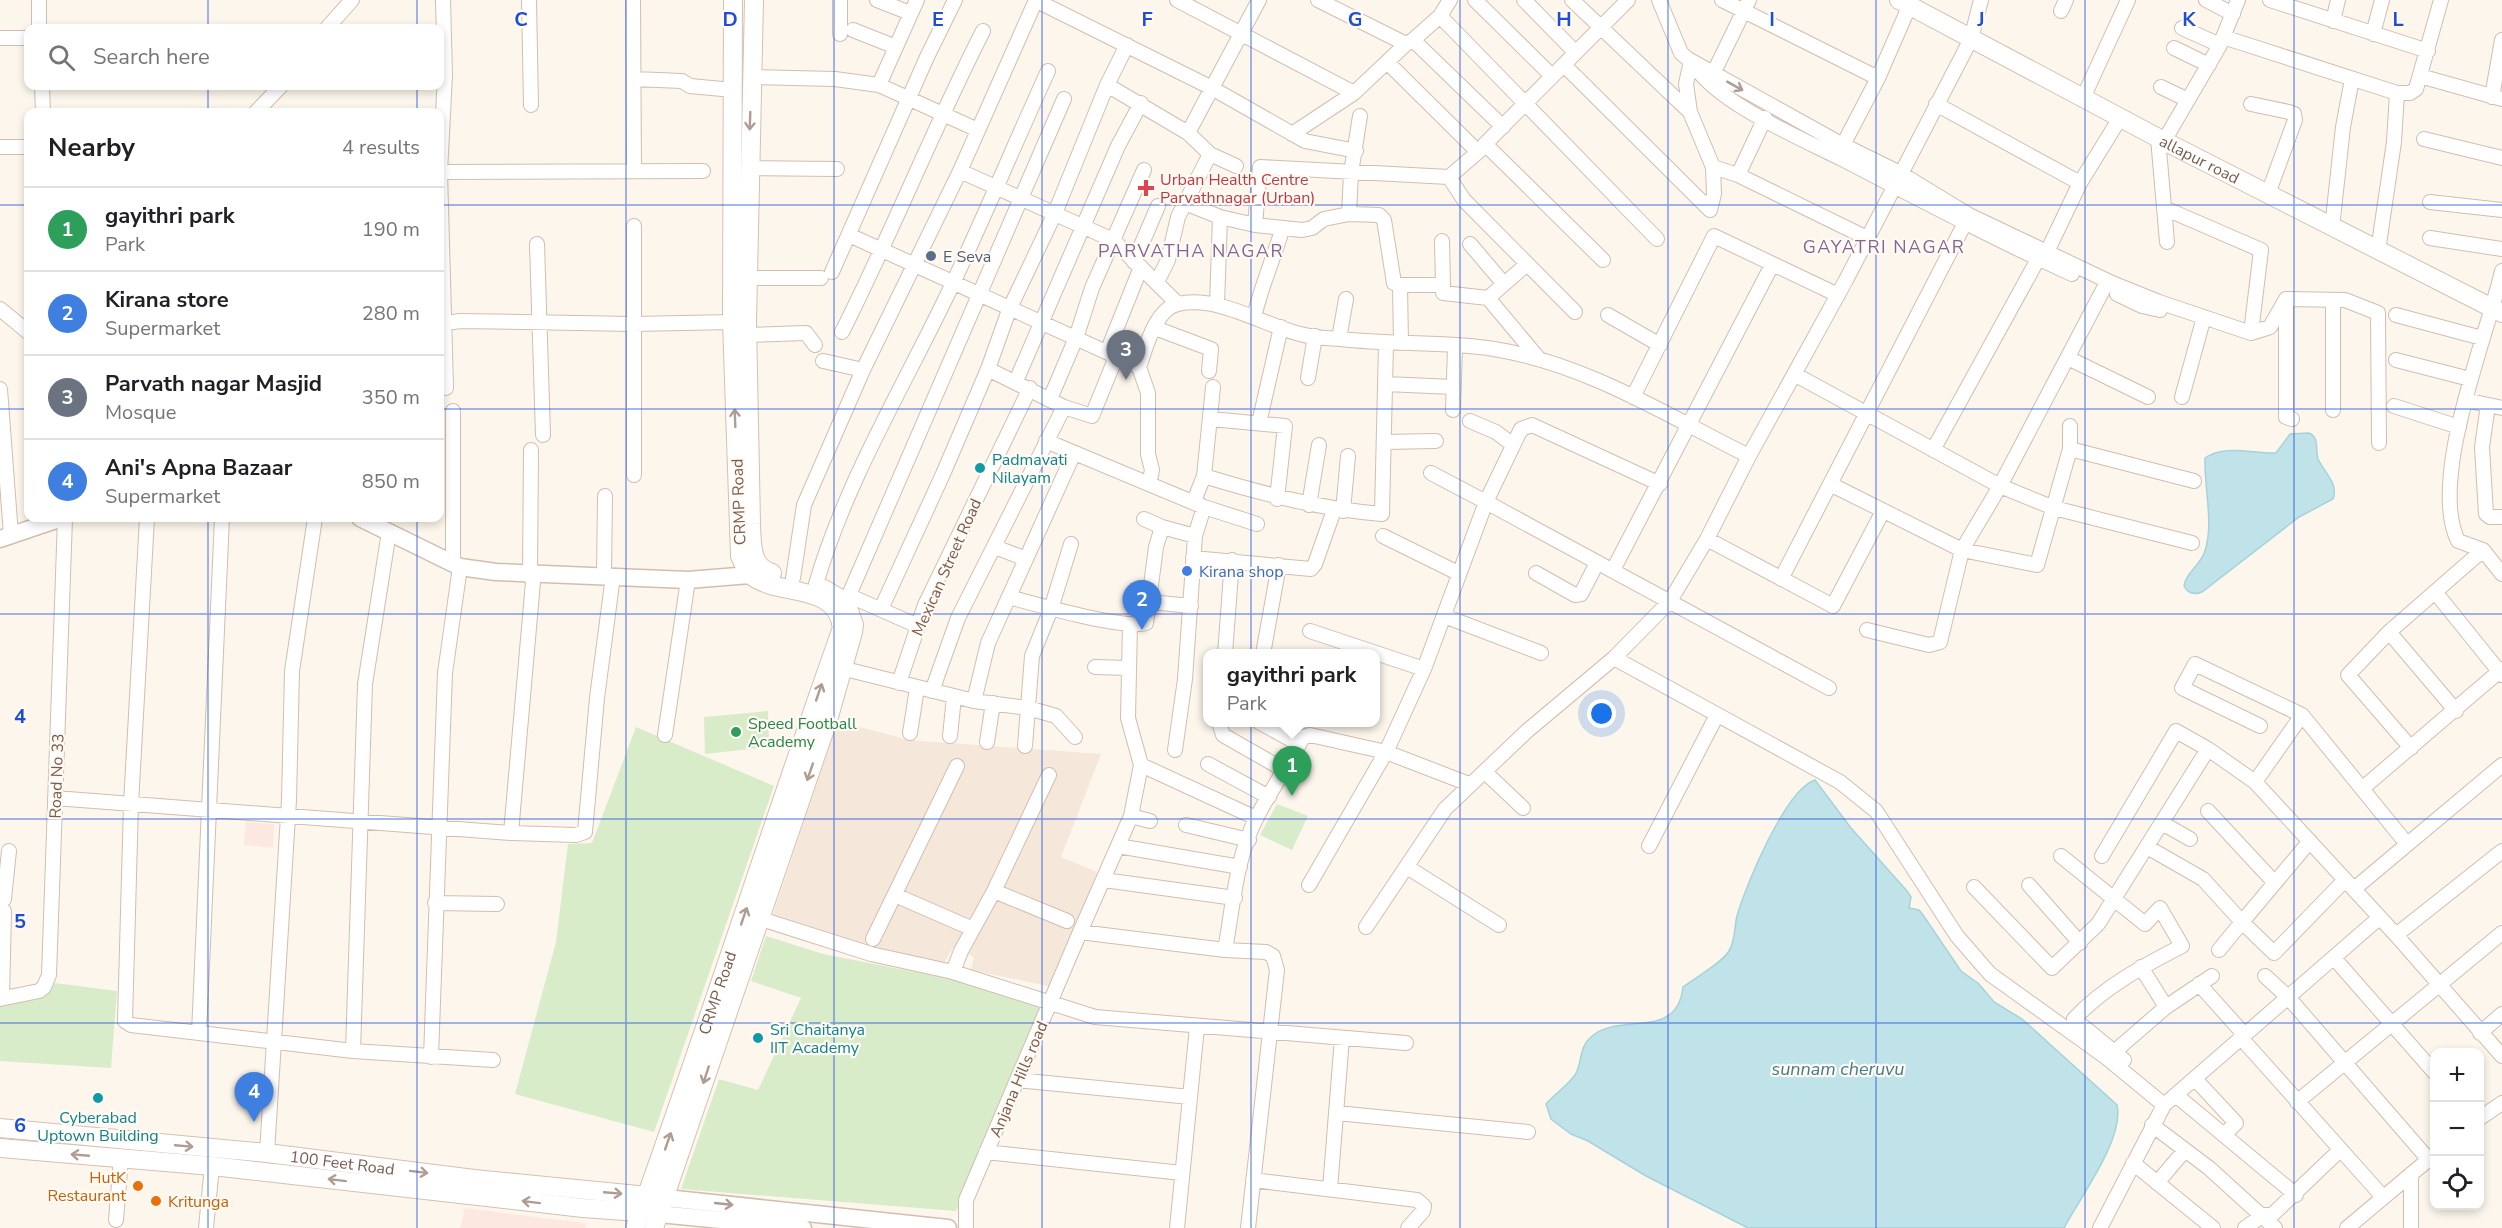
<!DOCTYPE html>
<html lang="en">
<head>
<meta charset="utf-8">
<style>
	body { margin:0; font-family:"Nunito Sans",sans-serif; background:#f6f6f6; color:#202124 }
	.controls { position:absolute; right:18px; bottom:18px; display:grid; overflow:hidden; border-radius:12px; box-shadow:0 3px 9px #0003 }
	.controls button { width:54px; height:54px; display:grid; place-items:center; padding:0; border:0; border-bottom:2px solid #e0e0e0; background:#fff; color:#202124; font:30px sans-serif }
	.you { position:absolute; left:1602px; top:714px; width:21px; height:21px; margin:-15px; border:4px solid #fff; border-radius:50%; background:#1a73e8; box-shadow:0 0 0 9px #1a73e833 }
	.badge { display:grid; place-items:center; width:39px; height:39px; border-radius:50%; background:#1a73e8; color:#fff; font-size:20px; font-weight:700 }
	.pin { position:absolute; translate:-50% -50px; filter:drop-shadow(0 2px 3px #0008) }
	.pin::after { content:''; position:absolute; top:32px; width:21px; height:18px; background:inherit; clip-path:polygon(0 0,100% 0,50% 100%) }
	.popup { position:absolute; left:1203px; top:649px; width:177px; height:78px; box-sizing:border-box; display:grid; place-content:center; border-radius:12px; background:#fff; filter:drop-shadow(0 2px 4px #0005); font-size:20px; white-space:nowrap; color:#757577 }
	.popup b { font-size:22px; color:#202124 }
	.popup::after { content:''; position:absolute; left:50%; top:100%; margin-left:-12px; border:12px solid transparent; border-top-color:#fff }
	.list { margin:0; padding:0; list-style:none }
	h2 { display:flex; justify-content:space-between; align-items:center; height:78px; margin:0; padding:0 24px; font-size:26px }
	h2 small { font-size:20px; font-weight:400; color:#757577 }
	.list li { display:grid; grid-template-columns:39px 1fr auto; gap:18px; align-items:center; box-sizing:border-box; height:84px; padding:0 24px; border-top:2px solid #e0e0e0 }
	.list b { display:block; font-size:22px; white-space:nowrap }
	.list p { margin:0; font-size:20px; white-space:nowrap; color:#757577 }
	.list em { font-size:20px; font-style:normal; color:#757577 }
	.icon { flex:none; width:33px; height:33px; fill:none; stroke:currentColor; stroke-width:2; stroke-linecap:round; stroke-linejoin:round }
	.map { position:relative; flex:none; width:2502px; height:1228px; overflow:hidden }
	.search { position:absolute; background:#fff; box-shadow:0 3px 9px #0003; left:24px; top:24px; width:420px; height:66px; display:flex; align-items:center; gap:15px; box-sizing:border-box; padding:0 21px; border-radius:12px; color:#757577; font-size:22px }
	.panel { position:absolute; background:#fff; box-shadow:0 3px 9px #0003; left:24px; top:108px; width:420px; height:414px; border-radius:12px }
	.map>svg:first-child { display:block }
	.residential { fill:#f5e8da }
	.commercial { fill:#fde8e0 }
	.green { fill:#d8ecc9 }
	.water { fill:#bfe3e8; stroke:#a5d3da; stroke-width:1.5 }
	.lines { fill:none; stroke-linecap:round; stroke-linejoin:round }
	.minor-casing { stroke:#d1beb0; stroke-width:16 }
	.tertiary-casing { stroke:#d1beb0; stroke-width:19 }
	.secondary-casing { stroke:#d6c0b0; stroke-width:20 }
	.minor { stroke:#fff; stroke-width:14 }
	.tertiary { stroke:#fff; stroke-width:16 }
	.secondary { stroke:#fff; stroke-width:18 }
	.oneway { stroke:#af9d94 }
	.grid { fill:none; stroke:#1d4ed8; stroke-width:1.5; stroke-opacity:0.55 }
	.health-dot { fill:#e0444e; stroke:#fffaf3; stroke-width:2 }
	.service-dot { fill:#5c6f8a; stroke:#fffaf3; stroke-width:2 }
	.culture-dot { fill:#0f9aa8; stroke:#fffaf3; stroke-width:2 }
	.shop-dot { fill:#3f7fe0; stroke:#fffaf3; stroke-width:2 }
	.leisure-dot { fill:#2e9e5b; stroke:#fffaf3; stroke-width:2 }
	.food-dot { fill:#e8710a; stroke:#fffaf3; stroke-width:2 }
	.labels { text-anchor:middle; stroke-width:4.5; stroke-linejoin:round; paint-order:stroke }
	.street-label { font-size:16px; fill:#7a5c4d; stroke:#fffaf3 }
	.health-label { font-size:16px; fill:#be3a42; stroke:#fffaf3; text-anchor:start }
	.service-label { font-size:16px; fill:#4e5e75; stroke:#fffaf3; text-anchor:start }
	.culture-label { font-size:16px; fill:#0d838f; stroke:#fffaf3; text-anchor:start }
	.shop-label { font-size:16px; fill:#366cbe; stroke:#fffaf3; text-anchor:start }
	.leisure-label { font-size:16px; fill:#27864d; stroke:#fffaf3; text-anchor:start }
	.food-label { font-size:16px; fill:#c56008; stroke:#fffaf3; text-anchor:end }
	.neighbourhood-label { font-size:18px; letter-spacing:1.5px; fill:#846695; stroke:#fffaf3 }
	.water-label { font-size:18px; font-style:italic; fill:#437c86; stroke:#fffaf3 }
	.grid-label { font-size:20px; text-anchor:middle; font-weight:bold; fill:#1d4ed8; stroke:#fffaf3; stroke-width:4.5; stroke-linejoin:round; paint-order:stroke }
</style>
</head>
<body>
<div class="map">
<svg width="2502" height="1228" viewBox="0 0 2502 1228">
	<rect width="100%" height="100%" fill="#fdf6ec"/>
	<path class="residential" d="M838 721 909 740 1101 754 1061 857 1097 872 1053 987 971 970 974 957 953 948 944 963 855 944 772 917Z"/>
	<path class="commercial" d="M246 822 274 824 273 848 244 845Z
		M465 1208 543 1218 586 1223 585 1228H460Z"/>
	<path class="green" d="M768 711 769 747 705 754 704 717Z
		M636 727 774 786 654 1132 515 1094 556 942 568 844 592 843Z
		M1277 804 1308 816 1292 850 1260 835Z
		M766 936 823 954 956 980 1042 1006 956 1211 681 1189 719 1079 758 1090 801 998 751 981Z
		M55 983 117 991 111 1068 0 1061V1005L45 994Z"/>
	<path class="water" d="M2309 433C2320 438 2315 449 2318 459 2324 472 2339 484 2333 499L2299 517 2202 592C2194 595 2188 594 2184 586 2186 572 2201 565 2205 551 2214 523 2204 488 2205 458 2225 444 2253 454 2276 453L2290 434Z
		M1815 780 1851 828 1907 891 1911 897 1909 908 1919 910 1923 915 1961 971 1979 984 1994 1002 2022 1019 2117 1105C2125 1138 2079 1199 2064 1228H1748L1646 1176 1588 1141 1571 1134 1551 1119 1546 1104C1553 1095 1574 1081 1577 1071 1582 1059 1580 1046 1591 1037 1619 1011 1677 1042 1683 987 1695 978 1722 963 1729 951 1736 939 1734 927 1737 916 1746 885 1785 790 1815 780Z"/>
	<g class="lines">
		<g class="minor-casing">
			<path id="minor" d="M39 0V28
				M443 0 445 75 440 172 446 388
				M529 0 531 105
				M633 0 634 170
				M840 0V34
				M877 0 910 13
				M917 0 879 85 978 130
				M1035 0 1210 87 1305 141 1356 151
				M1177 0 1354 93
				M1318 0 1406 44 1413 40 1503 127
				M1475 0 1552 76
				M1524 0 1575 52
				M1572 0 1690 112 1713 167 1738 175 1867 238
				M1659 0 1681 53 1688 59 1843 145 1900 173 1969 215 2112 283 2159 302 2251 333 2270 327 2286 299 2345 300 2378 313 2379 443
				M1722 0 1878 78
				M2206 0 2233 14
				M2270 0 2428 51
				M2061 11 2066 0
				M1440 16 1657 239
				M2333 21 2338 0
				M327 28 352 0
				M2182 28 2220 45
				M853 30 896 47
				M2373 34 2382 0
				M2223 37 2397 93
				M0 38H28
				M1413 40 1440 16 1450 0
				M2174 48 2209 65
				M1388 63 1478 152 1485 144 1603 260
				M1693 63C1714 102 1803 139 1844 160 1919 199 1994 239 2072 274
				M1564 65 1710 210 1714 194 1713 167
				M1713 74 1749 0
				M2420 76 2502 99
				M752 77 835 79 879 85
				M634 79 682 81 690 86 733 90
				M1107 85 1188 133
				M42 86 43 112
				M2161 87 2188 100
				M2492 97 2502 40
				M2083 98 2128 0
				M1936 104 2080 183
				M2251 104 2289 112 2294 114 2295 120 2268 194
				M256 112 281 86
				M1690 112 1686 84 1691 61
				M1292 134 1354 93 1406 44
				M2158 138 2167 242
				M2424 139 2502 158
				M2164 141 2220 45 2238 0
				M1485 144 1628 0
				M1843 145 1878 78 1912 0
				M0 147H28
				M1210 154 1236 166
				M748 168 837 169
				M960 171 1113 240 1178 304
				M440 172 703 171
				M1738 175 1765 118
				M1449 177 1464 200 1575 312
				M2430 202 2502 210
				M1185 203 1220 217 1255 225 1260 167 1449 177 1478 152
				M2164 208 2261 250 2251 333
				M1349 214 1351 173 1360 116
				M1255 225 1302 230 1312 228 1324 219 1349 214 1379 215 1384 220 1394 283 1400 285 1401 343
				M2332 228 2343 127 2352 79
				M849 235 1139 367C1146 348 1155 309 1178 304 1218 295 1263 325 1300 334 1313 338 1327 338 1341 339 1391 345 1444 341 1494 349 1587 364 1666 415 1749 456L1846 280 1971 39 1981 0
				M2430 238 2502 249
				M1442 241 1443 285
				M537 244 543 435
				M1470 244 1504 284
				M2378 251 2394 142 2397 93H2410L2416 89 2441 0
				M2047 252 2080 183 2120 118
				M1134 262 1158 206
				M2502 271C2487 337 2428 479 2458 541L2483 550 2502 574
				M832 272 927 57 955 0
				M747 278H821
				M1157 282 1168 260 1178 217 1210 154 1188 133 1259 0
				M1400 285H1443V293L1488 298 1539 359
				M2117 294 2142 306 2160 310
				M1488 298 1526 265
				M2286 301V417L2292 419
				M1217 305 1220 217
				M0 309 28 332
				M1608 315 1660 345
				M2396 315 2482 338
				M1254 317C1261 287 1273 260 1282 230
				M440 324 460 321 633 324 732 322
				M1155 328 1211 349 1209 371
				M842 332C892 233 933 129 983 31
				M747 335 806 333 815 345
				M1339 339 1346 299
				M1107 352 1141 267
				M2068 358 2148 397
				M2396 360 2470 379
				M823 361 863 370
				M1139 367 1148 393V454L1152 470 1149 484
				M988 369 1064 407 1092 416 1116 357
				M1794 374 2000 486 2054 508 2192 543
				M1308 378 1315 336
				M1016 381 1118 146 1141 103
				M1385 384 1454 387
				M0 389 11 535
				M1633 397 1714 236 1838 295
				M2182 397 2204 317
				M1050 399 1076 338 1092 288 1144 170
				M2465 400 2502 408
				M2488 405 2482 447 2486 514 2490 517H2502
				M2394 406 2459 427
				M1453 410 1455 347
				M2333 410V300
				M453 411V563
				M1211 419 1285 426 1277 499
				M1470 421 1496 432 1513 445
				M1259 423 1281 327
				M1046 441 1204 507 1257 524
				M1384 442 1436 441
				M2070 449 2194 481
				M1933 450 2038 259
				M1074 453 988 643 974 701 1028 708 1056 716 1075 737
				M1431 473 1486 502 1521 429 1532 425 1660 484
				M634 475V226
				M1204 476C1263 494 1320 509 1382 514L1386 344
				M1832 485 1962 550 2037 565 2070 449V426
				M1194 501 1204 476 1213 387
				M1309 505 1319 445
				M1343 511 1348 456
				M147 518 131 804 125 1021 131 1025 353 1051 493 1060
				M1144 519 1162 527 1195 536
				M1383 536 1458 573
				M1707 539 1833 606 1883 511
				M995 547 1026 559
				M1193 558 1311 569 1315 564 1334 510
				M1613 570 1772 265
				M1536 573 1575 595 1581 594 1597 563
				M604 576 605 496
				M793 578 804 505 863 370 960 171 1036 0
				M1781 579 1965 223
				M816 584C847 478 906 383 953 283 986 213 1016 141 1048 71
				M2436 593 2502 675
				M850 596 918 626
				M1009 597C1035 604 1124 630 1146 623L1156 547 1162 527
				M846 602 1064 99
				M1150 602 1191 606
				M881 609 943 474 988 369 1009 310 1055 213 1107 85 1127 45
				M1444 616 1541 653
				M1130 624 1128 718 1141 765 1131 816 1080 932 1225 950 1266 952 1273 956 1277 970 1248 1228
				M1867 630 1929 645 1940 642 1962 550 2000 486 2104 288
				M1310 631 1424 669
				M2389 632 2456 711
				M1225 654 1232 560
				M1263 654 1279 565
				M1614 658 1840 782 1876 811 1957 936 1990 974 2107 1058 2164 1105 2379 918
				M1095 667 1128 668
				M841 668 974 701
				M899 683 925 605 1030 388
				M932 691 958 618 1064 407
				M1219 722 1223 735 1286 771
				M1259 722 1299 744
				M2260 726 2182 688 2195 664 2302 715 2407 844
				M910 733 917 688
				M665 735 688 580
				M950 736 954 697
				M987 742 993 703
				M1025 746 1032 656 1051 609 1071 544
				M2411 748 2348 675 2389 632 2483 550
				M1175 750 1185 679 1195 536 1204 507
				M1208 764 1269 797
				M1141 765 1256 818
				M1485 772 1523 808
				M2255 782 2302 715
				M2363 788 2502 669
				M55 798 511 833 576 835 585 832 597 698 613 576
				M2208 811 2274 882
				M1131 816 1150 821
				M2162 823 2190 839
				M1186 825 1249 840
				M511 833 533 582 530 574 531 450
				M1118 846 1240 867
				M1649 846 1717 715
				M2147 847 2203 879 2242 922 2310 841
				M2061 856 2145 924 2160 908 2182 946C2143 966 2104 987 2074 1019L2124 1060
				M2102 856 2176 731 2208 749
				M1407 867 1499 925
				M1104 880 1235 898
				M1309 885 1386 752 1424 669 1486 502 1829 688
				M2029 885 2080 943
				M1974 887 2052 968 2098 924 2208 749 2255 782 2396 935 2502 1056
				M2354 889 2502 765
				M994 891 1067 921
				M895 895 973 929
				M0 900 4 899 9 851
				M435 903 497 904
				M758 918 871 954 953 972 1095 1017 1406 1043
				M1366 927 1445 809 1527 731 1614 658 1670 601 1707 539 1749 456
				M2396 935 2502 851
				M873 939 957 766
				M1225 950C1233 907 1236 856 1257 817 1271 789 1289 765 1303 737L1310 735 1386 752 1469 784
				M2219 950 2242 922 2274 953 2345 880
				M2334 958 2434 1072
				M2141 967 2166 1007
				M953 972 961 951 994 891 1049 775
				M2265 976 2288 997 2429 1160
				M2199 984 2242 1032V1039L2383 1197
				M2 998 4 911
				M0 999 39 991 44 987 49 975 65 518
				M199 1033 222 518
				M2480 1033 2502 1014
				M353 1051 365 684 389 532
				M2114 1052 2166 1007 2212 976
				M431 1057 445 673 460 567
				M1017 1080 1190 1097
				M2196 1080 2236 1123 2224 1135
				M2177 1096 2296 1195
				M2297 1102 2502 933
				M1337 1113 1528 1132
				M2480 1118 2502 1103
				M2152 1125 2209 1168 2275 1228
				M986 1152 1182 1173
				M267 1153 289 800 292 671 315 518
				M2133 1163 2213 1228
				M2411 1174V1228
				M1253 1180 1417 1200 1424 1206 1423 1211 1408 1228
				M2157 1183 2185 1150
				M1330 1189 1342 1038
				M116 1220 121 1158
				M206 1228 212 1166
				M966 1228V1200L1080 932
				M1177 1228 1197 1027
				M2100 1228 2164 1105
				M2245 1228 2263 1215H2272L2340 1150
				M2347 1228 2434 1155"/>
		</g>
		<g class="tertiary-casing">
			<path id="tertiary" d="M360 518 460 567 496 572 688 580 750 575
				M0 539 62 518
				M666 1198 948 1228
				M659 1214 803 1228"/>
		</g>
		<g class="secondary-casing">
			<g id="secondary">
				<path d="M754 0 747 322 751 524C752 543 750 567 772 573"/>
				<path id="s1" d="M1899 0 2164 141 2502 313"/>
				<path id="s2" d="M0 1128 267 1153 474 1179 658 1197"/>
				<path d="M0 1148 212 1166 583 1208 652 1213"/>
				<path id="s3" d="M635 1228C707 1029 771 827 842 628 837 582 779 597 752 576 747 572 743 563 740 556L732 322 733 0"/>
				<path d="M654 1228 828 720 853 632 854 625 846 602 824 589"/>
			</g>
		</g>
		<use href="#minor" class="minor"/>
		<use href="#tertiary" class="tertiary"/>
		<use href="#secondary" class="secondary"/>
	</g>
	<defs><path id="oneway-shaft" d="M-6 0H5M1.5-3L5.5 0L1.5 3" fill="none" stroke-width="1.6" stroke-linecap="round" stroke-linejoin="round" transform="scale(1.5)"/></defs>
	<g class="oneway">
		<use href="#oneway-shaft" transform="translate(1735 86) rotate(29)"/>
		<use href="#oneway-shaft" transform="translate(750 121) rotate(92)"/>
		<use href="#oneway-shaft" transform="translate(735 418) rotate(-92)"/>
		<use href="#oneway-shaft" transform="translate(819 692) rotate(-71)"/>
		<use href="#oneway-shaft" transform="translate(810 772) rotate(109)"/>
		<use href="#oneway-shaft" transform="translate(744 916) rotate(-71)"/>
		<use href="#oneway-shaft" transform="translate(706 1075) rotate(108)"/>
		<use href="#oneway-shaft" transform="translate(668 1141) rotate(-71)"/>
		<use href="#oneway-shaft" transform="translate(184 1146) rotate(5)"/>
		<use href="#oneway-shaft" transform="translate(80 1155) rotate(-175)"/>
		<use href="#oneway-shaft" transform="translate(419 1172) rotate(7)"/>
		<use href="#oneway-shaft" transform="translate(337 1180) rotate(-173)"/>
		<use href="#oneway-shaft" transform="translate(613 1193) rotate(5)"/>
		<use href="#oneway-shaft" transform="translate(531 1202) rotate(-173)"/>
		<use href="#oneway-shaft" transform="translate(724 1204) rotate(6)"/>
	</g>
	<path class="grid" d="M208 0V28M417 0V28M626 0V1228M834 0V1228M1042 0V1228M1251 0V1228M1460 0V1228M1668 0V1228M1876 0V1228M2085 0V1228M2294 0V1228M208 86V112M417 86V112M0 205H28M440 205H2502M0 409H28M440 409H2502M208 518V1228M417 518V1228M0 614H2502M0 819H2502M0 1023H2502"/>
	<path class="health-dot" d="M1143 179h6v6h6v6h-6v6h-6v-6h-6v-6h6z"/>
	<circle class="service-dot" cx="931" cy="256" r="6"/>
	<g class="culture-dot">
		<circle cx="980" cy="468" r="6"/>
		<circle cx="758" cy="1038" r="6"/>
		<circle cx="98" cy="1098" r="6"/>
	</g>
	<circle class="shop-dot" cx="1187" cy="571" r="6"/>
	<circle class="leisure-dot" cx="736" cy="732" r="6"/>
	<g class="food-dot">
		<circle cx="138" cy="1186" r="6"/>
		<circle cx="156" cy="1201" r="6"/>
	</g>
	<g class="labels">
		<g class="street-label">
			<text dy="6" stroke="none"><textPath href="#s1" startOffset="340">allapur road</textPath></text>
			<text transform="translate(738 502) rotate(-92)" y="6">CRMP Road</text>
			<text transform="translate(946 567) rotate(-66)" y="6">Mexican Street Road</text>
			<text transform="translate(56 776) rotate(-88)" y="6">Road No 33</text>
			<text dy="6" stroke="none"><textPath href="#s3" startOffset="249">CRMP Road</textPath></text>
			<text transform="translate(1018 1079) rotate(-67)" y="6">Anjana Hills road</text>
			<text dy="6" stroke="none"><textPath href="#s2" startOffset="344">100 Feet Road</textPath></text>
		</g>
		<g class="health-label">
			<text x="1160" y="185">Urban Health Centre<tspan x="1160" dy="18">Parvathnagar (Urban)</tspan></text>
		</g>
		<g class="service-label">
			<text x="943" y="262">E Seva</text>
		</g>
		<g class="culture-label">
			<text x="992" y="465">Padmavati<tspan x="992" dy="18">Nilayam</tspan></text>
			<text x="770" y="1035">Sri Chaitanya<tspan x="770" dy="18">IIT Academy</tspan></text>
			<text x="98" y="1123" text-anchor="middle">Cyberabad<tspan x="98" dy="18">Uptown Building</tspan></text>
		</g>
		<g class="shop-label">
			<text x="1199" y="577">Kirana shop</text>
		</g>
		<g class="leisure-label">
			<text x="748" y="729">Speed Football<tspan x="748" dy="18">Academy</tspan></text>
		</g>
		<g class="food-label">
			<text x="126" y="1183">HutK<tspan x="126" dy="18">Restaurant</tspan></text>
			<text x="168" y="1207" text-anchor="start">Kritunga</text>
		</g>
		<g class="neighbourhood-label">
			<text x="1884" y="253">GAYATRI NAGAR</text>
			<text x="1191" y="257">PARVATHA NAGAR</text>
		</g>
		<g class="water-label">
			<text x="1838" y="1075">sunnam cheruvu</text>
		</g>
	</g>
	<g class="grid-label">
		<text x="521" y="26">C</text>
		<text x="730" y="26">D</text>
		<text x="938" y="26">E</text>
		<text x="1147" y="26">F</text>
		<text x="1355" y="26">G</text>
		<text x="1564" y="26">H</text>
		<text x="1772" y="26">I</text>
		<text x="1981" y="26">J</text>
		<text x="2189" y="26">K</text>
		<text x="2398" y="26">L</text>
		<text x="20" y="723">4</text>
		<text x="20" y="928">5</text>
		<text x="20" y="1132">6</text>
	</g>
</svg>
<div class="controls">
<button>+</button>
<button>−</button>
<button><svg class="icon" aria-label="locate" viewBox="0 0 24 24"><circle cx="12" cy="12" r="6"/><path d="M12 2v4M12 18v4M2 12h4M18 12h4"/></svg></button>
</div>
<div class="you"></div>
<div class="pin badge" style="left:1292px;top:796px;background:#2e9e5b">1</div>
<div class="popup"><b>gayithri park</b>Park</div>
<div class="pin badge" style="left:1142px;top:630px;background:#3f7fe0">2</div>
<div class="pin badge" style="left:1126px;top:380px;background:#6b7280">3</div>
<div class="pin badge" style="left:254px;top:1122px;background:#3f7fe0">4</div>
<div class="search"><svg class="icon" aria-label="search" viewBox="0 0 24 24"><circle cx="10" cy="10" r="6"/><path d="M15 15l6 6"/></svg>Search here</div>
<section class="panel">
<h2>Nearby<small>4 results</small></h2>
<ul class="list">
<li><span class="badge" style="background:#2e9e5b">1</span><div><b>gayithri park</b><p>Park</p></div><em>190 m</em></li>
<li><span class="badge" style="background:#3f7fe0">2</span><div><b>Kirana store</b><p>Supermarket</p></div><em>280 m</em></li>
<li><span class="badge" style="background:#6b7280">3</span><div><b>Parvath nagar Masjid</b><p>Mosque</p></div><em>350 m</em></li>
<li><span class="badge" style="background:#3f7fe0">4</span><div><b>Ani's Apna Bazaar</b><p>Supermarket</p></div><em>850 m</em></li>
</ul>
</section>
</div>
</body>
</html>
